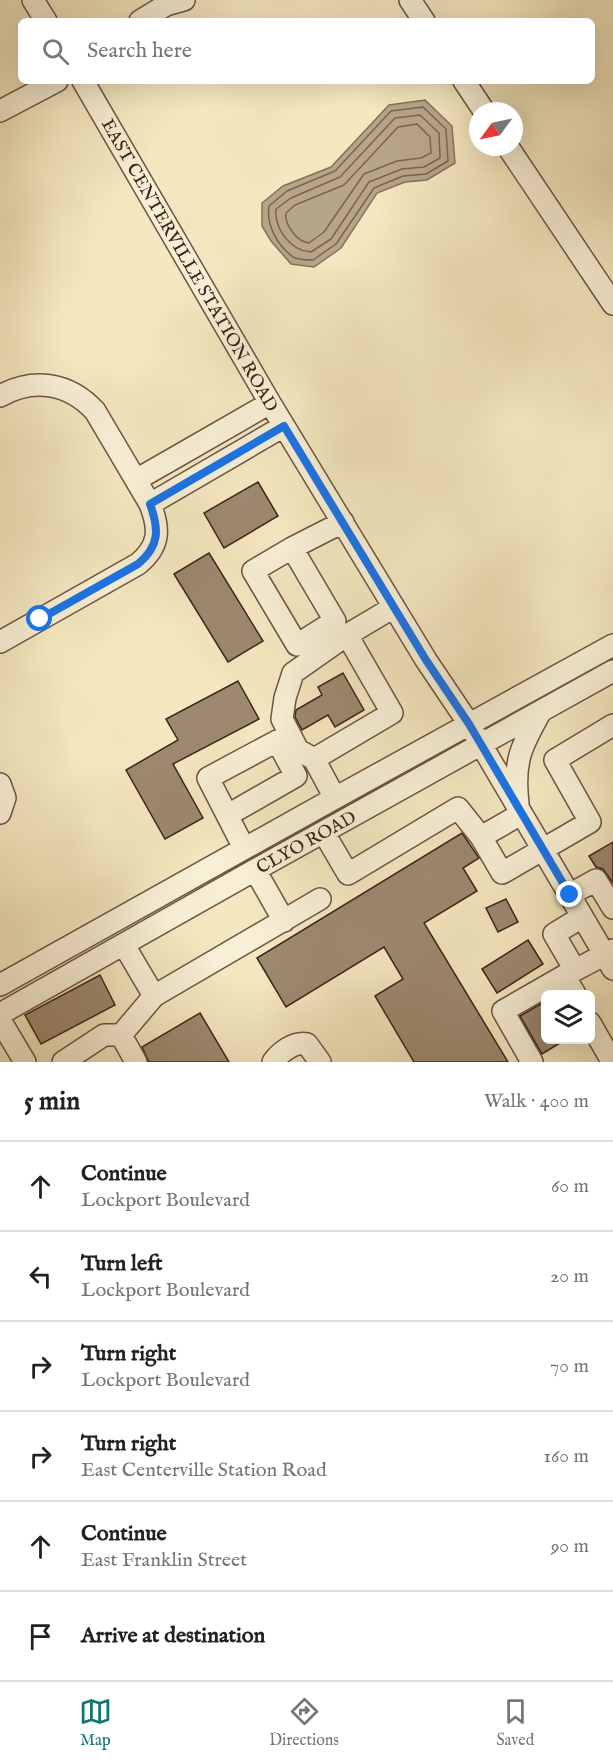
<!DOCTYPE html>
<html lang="en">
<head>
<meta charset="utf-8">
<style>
	body { margin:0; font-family:"IM FELL English",serif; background:#f6f6f6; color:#222 }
	.controls { position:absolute; right:18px; bottom:18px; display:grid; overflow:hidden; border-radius:9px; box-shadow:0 6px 24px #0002 }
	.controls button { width:54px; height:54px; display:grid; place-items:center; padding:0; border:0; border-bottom:2px solid #e0e0e0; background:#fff; color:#222; font:30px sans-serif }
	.compass { position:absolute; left:469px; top:102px; width:54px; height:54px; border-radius:50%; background:#fff; box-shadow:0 6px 24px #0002; rotate:237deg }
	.stop { position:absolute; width:18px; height:18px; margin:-14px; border:4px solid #1a73e8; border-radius:50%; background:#fff }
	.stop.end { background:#1a73e8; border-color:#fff; box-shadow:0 2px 6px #0008 }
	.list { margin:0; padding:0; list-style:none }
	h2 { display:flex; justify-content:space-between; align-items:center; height:78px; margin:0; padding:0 24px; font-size:26px }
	h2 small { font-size:20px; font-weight:400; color:#767676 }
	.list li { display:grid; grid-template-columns:39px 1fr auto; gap:18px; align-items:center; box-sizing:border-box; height:90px; padding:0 24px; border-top:2px solid #e0e0e0 }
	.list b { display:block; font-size:22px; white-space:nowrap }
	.list p { margin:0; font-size:20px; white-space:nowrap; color:#767676 }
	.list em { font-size:20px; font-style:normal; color:#767676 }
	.icon { flex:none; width:33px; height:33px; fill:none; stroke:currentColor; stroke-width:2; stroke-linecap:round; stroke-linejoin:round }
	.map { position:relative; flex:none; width:613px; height:1062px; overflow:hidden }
	.search { position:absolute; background:#fff; box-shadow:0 6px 24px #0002; left:18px; right:18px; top:18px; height:66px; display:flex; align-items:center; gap:15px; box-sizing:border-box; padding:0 21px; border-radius:9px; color:#767676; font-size:22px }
	.sheet { height:618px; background:#fff }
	nav { display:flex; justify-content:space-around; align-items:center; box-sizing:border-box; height:84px; border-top:2px solid #e0e0e0; background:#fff; font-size:16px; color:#767676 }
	nav a { display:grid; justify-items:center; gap:3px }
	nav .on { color:#0f766e }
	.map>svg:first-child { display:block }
	.water { fill:#b6a587; stroke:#86715b; stroke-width:1.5 }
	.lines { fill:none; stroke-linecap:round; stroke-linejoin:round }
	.shore { stroke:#7a6450; stroke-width:1.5 }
	.building { fill:#9d8970; stroke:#3e2319; stroke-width:1.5 }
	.minor-casing { stroke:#6c5443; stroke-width:24 }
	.minor { stroke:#f8f0d6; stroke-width:21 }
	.route { stroke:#1a73e8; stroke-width:8 }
	.labels { text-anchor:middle; stroke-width:5; stroke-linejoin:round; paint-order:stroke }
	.street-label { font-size:18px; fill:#3e2319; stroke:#f8f0d6 }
</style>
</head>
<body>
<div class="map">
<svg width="613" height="1062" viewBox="0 0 613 1062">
	<rect width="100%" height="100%" fill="#f4e8c0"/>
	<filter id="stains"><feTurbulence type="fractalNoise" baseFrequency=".00333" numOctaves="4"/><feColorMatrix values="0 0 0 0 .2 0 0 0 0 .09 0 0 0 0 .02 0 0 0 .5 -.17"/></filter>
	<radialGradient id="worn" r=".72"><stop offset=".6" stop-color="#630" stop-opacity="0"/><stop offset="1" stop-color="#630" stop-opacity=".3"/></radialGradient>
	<path class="water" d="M425 100 452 126 455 163 427 180 405 182 377 193 341 248 314 267 291 264 271 241 262 226V203L283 186 331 167 389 105Z"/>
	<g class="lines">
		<path class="shore" d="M423 107 446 129 448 161 426 174 403 176 374 188 336 244 313 260C307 260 298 260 293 257 277 245 266 225 269 206L287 191 335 171 391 111Z
			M420 115 439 133 440 158 424 167 402 169 369 182 331 239 311 252C291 251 274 229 276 209L291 198 340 177 395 118Z
			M417 124 430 137 431 153 421 158 397 161 364 174 324 232 309 243C297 242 284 224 286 213L295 205 344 185 398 127Z"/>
	</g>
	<path class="building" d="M258 482 278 516 224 548 204 513Z
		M209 553 263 641 228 662 174 574Z
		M343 673 364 710 335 727 328 715 302 730 295 717 296 710 322 695 318 687Z
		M238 681 259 719 173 764 203 818 165 839 126 770 178 740 166 719Z
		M462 833 479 858 463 868 477 891 424 923 508 1062H414L375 996 403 979 384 947 286 1007 257 958Z
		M613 842V883L603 869 596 867 589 856Z
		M506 899 518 922 498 932 486 908Z
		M528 940 543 964 497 993 482 969Z
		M100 975 115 1005 41 1044 25 1015Z
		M546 1001V1040H565L542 1054 520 1016Z
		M200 1013 229 1062H149L142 1047Z"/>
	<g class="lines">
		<g class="minor-casing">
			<path id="minor" d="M33 0 46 21
				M410 0 424 21
				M140 21 166 5 184 0
				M83 81 270 403 426 660 469 724 613 969
				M464 81 484 111
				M0 111 57 81
				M508 147 613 304
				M0 396C34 377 69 383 95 411L150 504C160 529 160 546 138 564L0 642
				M136 480 270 403
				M150 504 284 426
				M292 548 335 621 297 645 253 571 292 548 343 522
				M314 759 298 750 282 719 285 698 293 673 347 635
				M0 784 5 798 0 813
				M335 798 314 759 392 713 347 635 394 607
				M518 803C513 762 521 746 541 711
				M521 814 481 837 502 873 590 822 555 760 613 725
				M228 815 296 776 277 741 208 778 244 848
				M324 833 348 874 458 808 481 837
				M255 870 284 921
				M569 895 596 880 613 908
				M124 945 154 996 121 1035 136 1062
				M575 970 554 934 582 917
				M0 985 335 798 613 645
				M575 994 564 976 613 950
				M154 996 320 899
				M0 1014 255 870 613 671
				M0 1020 25 1062
				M590 1023 609 1056
				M63 1062 104 1035H121
				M273 1062C280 1052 295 1041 307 1044L320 1062
				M532 1062 503 1011 564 976"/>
		</g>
		<use href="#minor" class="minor"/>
	</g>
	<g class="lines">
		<path class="route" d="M40 619 138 564C160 546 159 529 150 504L284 426 426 660 469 724 570 895"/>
	</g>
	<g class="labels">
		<g class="street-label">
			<text transform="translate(190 265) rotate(60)" y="6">EAST CENTERVILLE STATION ROAD</text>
			<text transform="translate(306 842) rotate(-29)" y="6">CLYO ROAD</text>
		</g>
	</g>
	<rect width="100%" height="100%" filter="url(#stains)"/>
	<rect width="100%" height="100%" fill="url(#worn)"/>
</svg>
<div class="controls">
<button><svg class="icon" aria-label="layers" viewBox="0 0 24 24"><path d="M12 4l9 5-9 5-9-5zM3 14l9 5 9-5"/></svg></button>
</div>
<svg class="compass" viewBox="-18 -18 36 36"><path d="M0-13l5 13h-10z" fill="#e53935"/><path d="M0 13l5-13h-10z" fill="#767676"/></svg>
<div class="stop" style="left:40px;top:619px"></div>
<div class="stop end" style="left:570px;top:895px"></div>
<div class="search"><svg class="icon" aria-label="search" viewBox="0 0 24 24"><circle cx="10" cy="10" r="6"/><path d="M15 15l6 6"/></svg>Search here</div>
</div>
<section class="sheet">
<h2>5 min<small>Walk · 400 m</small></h2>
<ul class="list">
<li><svg class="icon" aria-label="ahead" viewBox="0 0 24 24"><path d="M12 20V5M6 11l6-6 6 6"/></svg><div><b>Continue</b><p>Lockport Boulevard</p></div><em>60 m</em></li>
<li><svg class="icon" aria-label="left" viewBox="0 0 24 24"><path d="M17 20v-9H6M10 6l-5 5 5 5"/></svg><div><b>Turn left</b><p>Lockport Boulevard</p></div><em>20 m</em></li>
<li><svg class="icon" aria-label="right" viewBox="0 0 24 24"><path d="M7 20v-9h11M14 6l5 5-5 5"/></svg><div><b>Turn right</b><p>Lockport Boulevard</p></div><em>70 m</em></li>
<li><svg class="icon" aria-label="right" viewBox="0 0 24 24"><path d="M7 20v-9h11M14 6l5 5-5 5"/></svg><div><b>Turn right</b><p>East Centerville Station Road</p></div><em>160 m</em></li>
<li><svg class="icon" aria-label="ahead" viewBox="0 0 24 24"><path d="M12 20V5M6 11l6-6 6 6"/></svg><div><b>Continue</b><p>East Franklin Street</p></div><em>90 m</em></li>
<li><svg class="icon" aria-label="arrive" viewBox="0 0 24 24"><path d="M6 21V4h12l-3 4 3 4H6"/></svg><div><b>Arrive at destination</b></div></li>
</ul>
</section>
<nav>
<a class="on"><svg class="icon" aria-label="map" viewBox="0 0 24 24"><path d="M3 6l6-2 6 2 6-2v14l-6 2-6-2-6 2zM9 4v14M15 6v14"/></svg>Map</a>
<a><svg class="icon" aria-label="directions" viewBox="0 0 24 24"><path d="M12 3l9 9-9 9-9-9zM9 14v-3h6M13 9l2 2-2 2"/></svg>Directions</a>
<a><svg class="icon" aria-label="saved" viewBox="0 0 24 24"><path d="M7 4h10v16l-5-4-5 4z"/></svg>Saved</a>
</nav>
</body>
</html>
